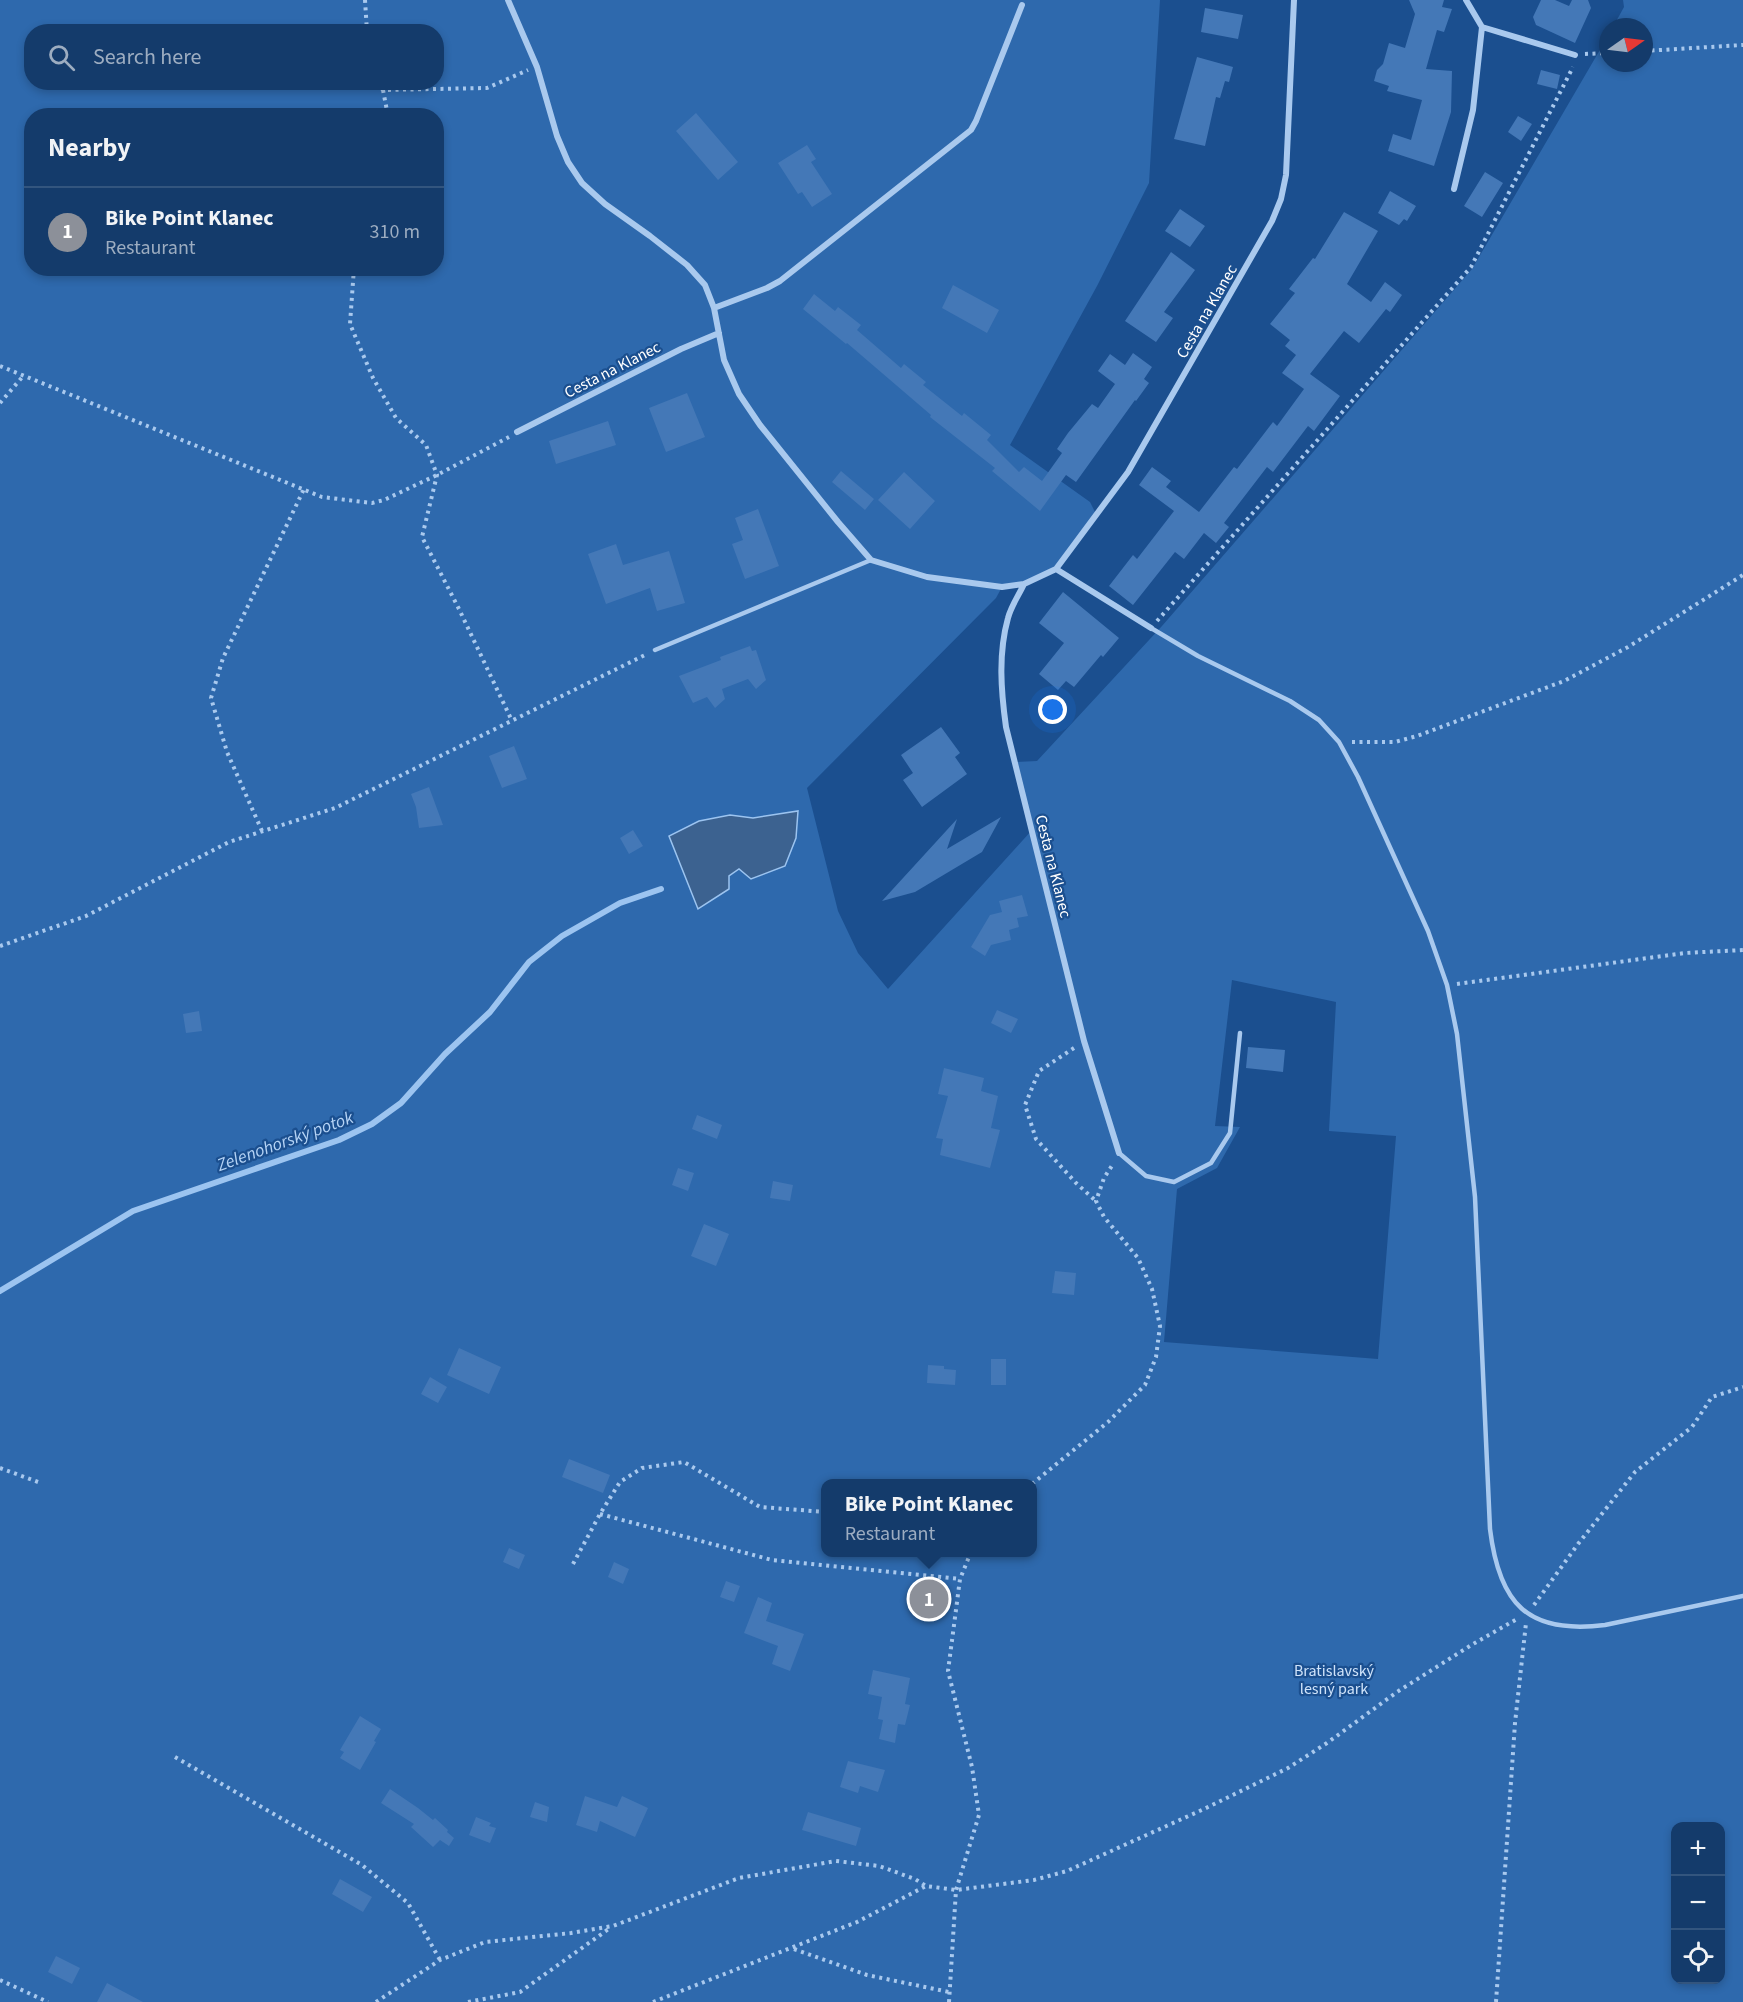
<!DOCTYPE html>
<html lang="en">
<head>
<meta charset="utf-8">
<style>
	body { margin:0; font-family:"Source Sans 3",sans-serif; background:#1d4271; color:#f1f3f6 }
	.controls { position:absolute; right:18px; bottom:18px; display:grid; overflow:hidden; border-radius:12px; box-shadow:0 3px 9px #0003 }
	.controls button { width:54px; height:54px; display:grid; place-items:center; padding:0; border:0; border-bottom:2px solid #33557e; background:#143b6b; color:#f1f3f6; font:30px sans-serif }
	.compass { position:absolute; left:1599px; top:18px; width:54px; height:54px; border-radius:50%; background:#143b6b; box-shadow:0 3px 9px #0003; rotate:76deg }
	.you { position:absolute; left:1053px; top:710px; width:21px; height:21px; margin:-15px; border:4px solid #fff; border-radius:50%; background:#1a73e8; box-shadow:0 0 0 9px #1a73e833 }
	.badge { display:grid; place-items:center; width:39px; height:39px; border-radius:50%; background:#8c9099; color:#fff; font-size:20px; font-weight:700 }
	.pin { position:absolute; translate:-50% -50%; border:3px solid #fff; box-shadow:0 2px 6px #0006 }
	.popup { position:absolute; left:821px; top:1479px; width:216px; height:78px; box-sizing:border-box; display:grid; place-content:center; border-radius:12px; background:#143b6b; filter:drop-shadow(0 2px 4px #0005); font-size:20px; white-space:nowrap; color:#9dadc1 }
	.popup b { font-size:22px; color:#f1f3f6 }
	.popup::after { content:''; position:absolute; left:50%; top:100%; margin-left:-12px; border:12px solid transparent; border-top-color:#143b6b }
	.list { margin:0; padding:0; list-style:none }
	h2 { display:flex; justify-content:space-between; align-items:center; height:78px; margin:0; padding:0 24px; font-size:26px }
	h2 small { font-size:20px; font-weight:400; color:#9dadc1 }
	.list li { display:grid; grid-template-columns:39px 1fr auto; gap:18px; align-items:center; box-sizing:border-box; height:90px; padding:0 24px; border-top:2px solid #33557e }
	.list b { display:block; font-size:22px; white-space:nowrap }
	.list p { margin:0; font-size:20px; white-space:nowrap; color:#9dadc1 }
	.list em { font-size:20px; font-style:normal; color:#9dadc1 }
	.icon { flex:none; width:33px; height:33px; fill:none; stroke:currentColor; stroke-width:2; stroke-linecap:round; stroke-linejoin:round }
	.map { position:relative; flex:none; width:1743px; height:2002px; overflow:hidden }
	.search { position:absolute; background:#143b6b; box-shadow:0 3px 9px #0003; left:24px; top:24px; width:420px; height:66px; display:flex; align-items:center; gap:15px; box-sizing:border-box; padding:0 21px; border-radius:24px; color:#9dadc1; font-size:22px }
	.panel { position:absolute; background:#143b6b; box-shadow:0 3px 9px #0003; left:24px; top:108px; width:420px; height:168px; border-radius:24px }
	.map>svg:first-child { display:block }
	.green { fill:#2e69ad; fill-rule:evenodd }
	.water { fill:#3c6290; stroke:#9cc4f0; stroke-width:1.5 }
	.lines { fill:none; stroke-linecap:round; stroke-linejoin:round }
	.stream { stroke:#9cc4f0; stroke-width:6 }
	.building { fill:#4478b7 }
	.path { stroke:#a9c9ee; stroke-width:4; stroke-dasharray:3 4.5; stroke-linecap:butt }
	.service { stroke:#a9c9ee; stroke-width:4.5 }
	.minor { stroke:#a9c9ee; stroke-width:6 }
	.labels { text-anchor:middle; stroke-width:4.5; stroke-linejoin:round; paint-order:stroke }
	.street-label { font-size:16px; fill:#fff; stroke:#1b4f8f }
	.park-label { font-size:16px; fill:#cfe3fa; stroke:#1b4f8f }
	.water-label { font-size:18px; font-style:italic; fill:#b5d3f5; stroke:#1b4f8f }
</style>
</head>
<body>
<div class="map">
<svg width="1743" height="2002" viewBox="0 0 1743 2002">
	<rect width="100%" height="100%" fill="#1b4f8f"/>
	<path class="green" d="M0 0H1160L1149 183 1097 286 1010 445 1090 502 1097 516 1056 569 1040 578 1002 587 996 598 807 788 838 911 858 953 888 989 1032 830 1013 762 1037 761 1162 626 1472 269 1608 36V63H1644V27H1613L1624 7 1623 0H1743V2002H0ZM32 32H436V82H32ZM32 116H436V268H32ZM1232 980 1336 1002 1329 1131 1396 1136 1378 1359 1164 1342 1177 1189 1217 1168 1240 1127 1215 1126ZM826 1484H1032V1552H826ZM1676 1826H1720V1980H1676Z"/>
	<path class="water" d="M798 811 796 838 785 866 751 879 739 869 729 876V889L698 909 669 836 699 821 730 815 753 818Z"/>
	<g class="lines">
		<path class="stream" d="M0 1291 133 1211 339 1140 372 1124 401 1103 445 1054 490 1012 529 962 562 936 620 903 661 889"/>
	</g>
	<path class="building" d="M1409 0H1444L1442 7 1452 9 1444 32 1437 30 1426 69 1452 71 1451 112 1434 166 1388 151 1393 134 1411 140 1422 100 1387 91 1389 86 1374 81 1377 70 1383 64 1389 43 1405 48 1415 14Z
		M1541 0H1555L1569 6 1572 0H1588L1591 8 1575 43 1536 25 1533 17Z
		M1205 8 1243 15 1238 39 1201 32Z
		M1197 57 1233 67 1229 82 1225 81 1220 98 1216 97 1205 146 1174 139Z
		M1541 70 1560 75 1557 89 1537 84Z
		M696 113 738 162 718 180 676 131Z
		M1518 116 1532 124 1521 141 1508 132Z
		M807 145 816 159 811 162 832 194 812 207 802 192 798 194 778 163Z
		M1485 172 1503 183 1482 217 1464 206Z
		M1390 191 1416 206 1407 221 1404 219 1399 225 1378 213Z
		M1180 209 1205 226 1190 247 1165 231Z
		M1344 212 1378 231 1347 284 1371 302 1385 282 1402 295 1390 312 1386 309 1359 343 1344 331 1310 374 1340 396 1314 431 1308 426 1273 472 1267 467 1224 523 1229 527 1216 543 1204 533 1184 559 1175 552 1133 605 1109 586 1133 555 1137 559 1174 511 1139 485 1152 467 1171 481 1166 487 1199 512 1234 467 1237 469 1273 422 1277 426 1304 389 1282 373 1296 355 1285 346 1290 340 1270 324 1295 293 1289 289 1313 258 1315 259Z
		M1171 252 1195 270 1164 312 1173 318 1156 342 1125 321Z
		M953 285 999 310 987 333 942 308Z
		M814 294 835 311 838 307 861 325 857 330 901 368 904 364 926 382 923 385 962 416 964 413 991 435 987 440 1019 472 1024 467 1042 481 1062 453 1057 449 1068 433 1092 404 1098 408 1115 384 1098 371 1110 354 1125 365 1133 353 1152 367 1144 379 1149 383 1136 401 1135 400 1076 482 1066 475 1040 511 992 471 995 468 930 417 931 415 847 343 846 344 803 309Z
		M687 393 705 437 666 452 649 408Z
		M608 421 616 445 556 464 549 441Z
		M841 471 874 499 865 510 832 482Z
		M904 472 935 501 910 529 878 500Z
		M758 509 779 566 745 579 732 544 743 540 735 518Z
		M616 544 623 565 669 551 685 603 657 611 650 588 606 604 588 554Z
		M1063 592 1119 638 1103 657 1101 655 1074 687 1066 681 1058 690 1039 674 1064 643 1039 623Z
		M750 646 752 651 756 650 766 680 756 689 748 679 722 689 725 699 715 708 707 697 693 703 679 676 721 660 720 657Z
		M941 727 960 753 955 757 967 774 922 807 903 780 913 773 901 755Z
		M514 746 527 779 502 788 489 756Z
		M429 787 443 825 419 828 416 807 411 794Z
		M1001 817 982 852 915 892 882 901 957 819 947 849Z
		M633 830 643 846 629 854 620 838Z
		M1022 895 1028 916 1017 918 1019 927 1009 930 1011 940 991 945 985 956 971 947 990 915 1002 912 999 901Z
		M997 1010 1018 1019 1011 1033 991 1023Z
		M199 1011 202 1031 186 1033 183 1014Z
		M1248 1047 1285 1050 1283 1072 1246 1068Z
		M944 1068 984 1078 981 1091 998 1096 991 1128 1000 1130 990 1168 940 1155 943 1139 936 1138 948 1096 938 1094Z
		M697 1115 722 1125 717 1139 692 1129Z
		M678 1168 694 1173 688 1191 672 1185Z
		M773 1181 793 1185 790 1201 770 1198Z
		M704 1224 729 1234 716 1266 691 1256Z
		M1055 1271 1076 1273 1074 1295 1052 1293Z
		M459 1348 501 1367 489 1394 447 1375Z
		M991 1359H1006V1385H991Z
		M928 1365 944 1366V1369L956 1370 955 1385 927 1383Z
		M430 1377 447 1387 438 1403 421 1394Z
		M569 1459 610 1475 603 1493 562 1477Z
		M509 1548 525 1555 519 1569 503 1562Z
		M614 1562 629 1569 623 1584 608 1577Z
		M726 1581 740 1586 734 1602 720 1597Z
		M758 1597 772 1603 766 1621 804 1634 790 1671 772 1664 778 1646 744 1633Z
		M873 1670 910 1678 905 1704 910 1705 905 1725 898 1724 895 1743 879 1739 883 1720 878 1719 882 1697 868 1694Z
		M360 1716 381 1729 374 1741 376 1742 360 1770 340 1758 344 1752 340 1750Z
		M848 1761 885 1770 878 1792 860 1786 858 1793 840 1787Z
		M390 1789 418 1808 433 1820 435 1818 448 1830 447 1832 454 1838 449 1846 440 1840 433 1847 411 1827 414 1824 381 1803Z
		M585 1796 617 1807 622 1796 648 1808 635 1837 600 1821 597 1832 576 1825Z
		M535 1802 549 1807 547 1822 530 1817Z
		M808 1812 861 1828 856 1846 802 1830Z
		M476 1817 491 1823 489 1826 496 1828 490 1843 469 1835Z
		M340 1879 372 1897 363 1912 332 1894Z
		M56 1956 80 1968 72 1984 48 1972Z
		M107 1983 143 2002H97Z"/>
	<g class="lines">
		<path class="path" d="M365 0 367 32
			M1644 51 1743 45
			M1585 54 1608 53
			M377 82 383 90 487 88 528 70
			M383 90 388 116
			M354 268 350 324 373 378 396 418 426 445 437 475 422 537 459 609 512 721
			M0 366 322 497 372 503 384 500 437 475 509 437
			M0 403 24 375
			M1157 621 1471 267 1573 67
			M1352 742H1395L1417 736 1564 681 1628 647 1743 575
			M262 831 227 752 211 698 223 658 304 489
			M0 946 86 916 229 842 335 808 647 654
			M1457 984 1685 953 1743 950
			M1074 1048 1039 1071 1025 1105 1036 1139 1076 1183 1096 1201
			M0 1468 38 1482
			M1032 1484 1108 1422 1145 1385 1156 1357 1160 1326 1152 1289 1138 1258 1104 1217 1096 1201 1104 1178 1113 1164
			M600 1514 772 1560 960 1579
			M573 1564 600 1514 620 1482 642 1468 684 1462 760 1507 826 1512
			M1534 1605 1578 1544 1635 1472 1692 1427 1712 1397 1743 1387
			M175 1757 362 1865 408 1903 440 1960
			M794 1949 867 1975 949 1992
			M0 1980 48 2002
			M376 2002 440 1960 485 1942 571 1933 613 1926 739 1878 836 1861 879 1866 915 1879 926 1886 956 1890 1034 1880 1067 1871 1204 1809 1288 1768 1327 1743 1397 1692 1473 1644 1517 1619
			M468 2002 520 1992 610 1928
			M653 2002 857 1922 926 1886
			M949 2002 956 1890 979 1815 972 1767 948 1671 960 1579 971 1552
			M1496 2002 1515 1723 1526 1623"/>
		<path class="service" d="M1151 628 1198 656 1290 701 1319 720 1339 742 1358 777 1428 931 1447 985 1457 1034 1475 1197 1490 1529C1499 1603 1527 1635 1605 1625L1743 1596
			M655 650 871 560
			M1119 1153 1146 1176 1174 1182 1211 1163 1230 1133 1240 1033"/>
		<path class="minor" d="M508 0 537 67 557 136 568 162 582 183 605 204 650 236 687 265 705 285 714 308 724 360 739 394 760 425 838 522 871 560 927 577 1002 587 1024 584 1056 569 1128 472 1272 221 1281 199 1286 175 1294 0
			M1466 0 1482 27 1575 55
			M1454 189 1473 110 1482 27
			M714 308 767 288 780 281 971 130 976 121 1022 5
			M517 432 681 349 719 333
			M1056 569 1151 628
			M1024 584C1019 595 1011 606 1008 618 998 654 1001 691 1006 727L1084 1041 1119 1153"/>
	</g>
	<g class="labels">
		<g class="street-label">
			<text transform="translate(1206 311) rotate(-60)" y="6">Cesta na Klanec</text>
			<text transform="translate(612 369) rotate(-27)" y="6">Cesta na Klanec</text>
			<text transform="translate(1054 866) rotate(76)" y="6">Cesta na Klanec</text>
		</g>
		<g class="park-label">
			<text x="1334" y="1676">Bratislavský<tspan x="1334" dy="18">lesný park</tspan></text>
		</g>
		<g class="water-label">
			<text transform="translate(285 1141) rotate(-20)" y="6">Zelenohorský potok</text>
		</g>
	</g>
</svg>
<div class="controls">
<button>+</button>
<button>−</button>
<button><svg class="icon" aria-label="locate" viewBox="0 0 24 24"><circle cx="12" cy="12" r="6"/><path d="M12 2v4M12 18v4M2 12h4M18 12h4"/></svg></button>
</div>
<svg class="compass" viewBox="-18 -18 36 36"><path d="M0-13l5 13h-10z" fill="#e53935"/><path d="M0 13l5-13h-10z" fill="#9dadc1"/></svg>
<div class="you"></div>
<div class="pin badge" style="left:929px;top:1599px">1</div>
<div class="popup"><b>Bike Point Klanec</b>Restaurant</div>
<div class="search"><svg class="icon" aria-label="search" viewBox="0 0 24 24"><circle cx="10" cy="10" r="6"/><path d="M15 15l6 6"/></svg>Search here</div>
<section class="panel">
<h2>Nearby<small></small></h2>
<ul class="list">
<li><span class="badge">1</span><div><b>Bike Point Klanec</b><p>Restaurant</p></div><em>310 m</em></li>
</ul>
</section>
</div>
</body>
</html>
